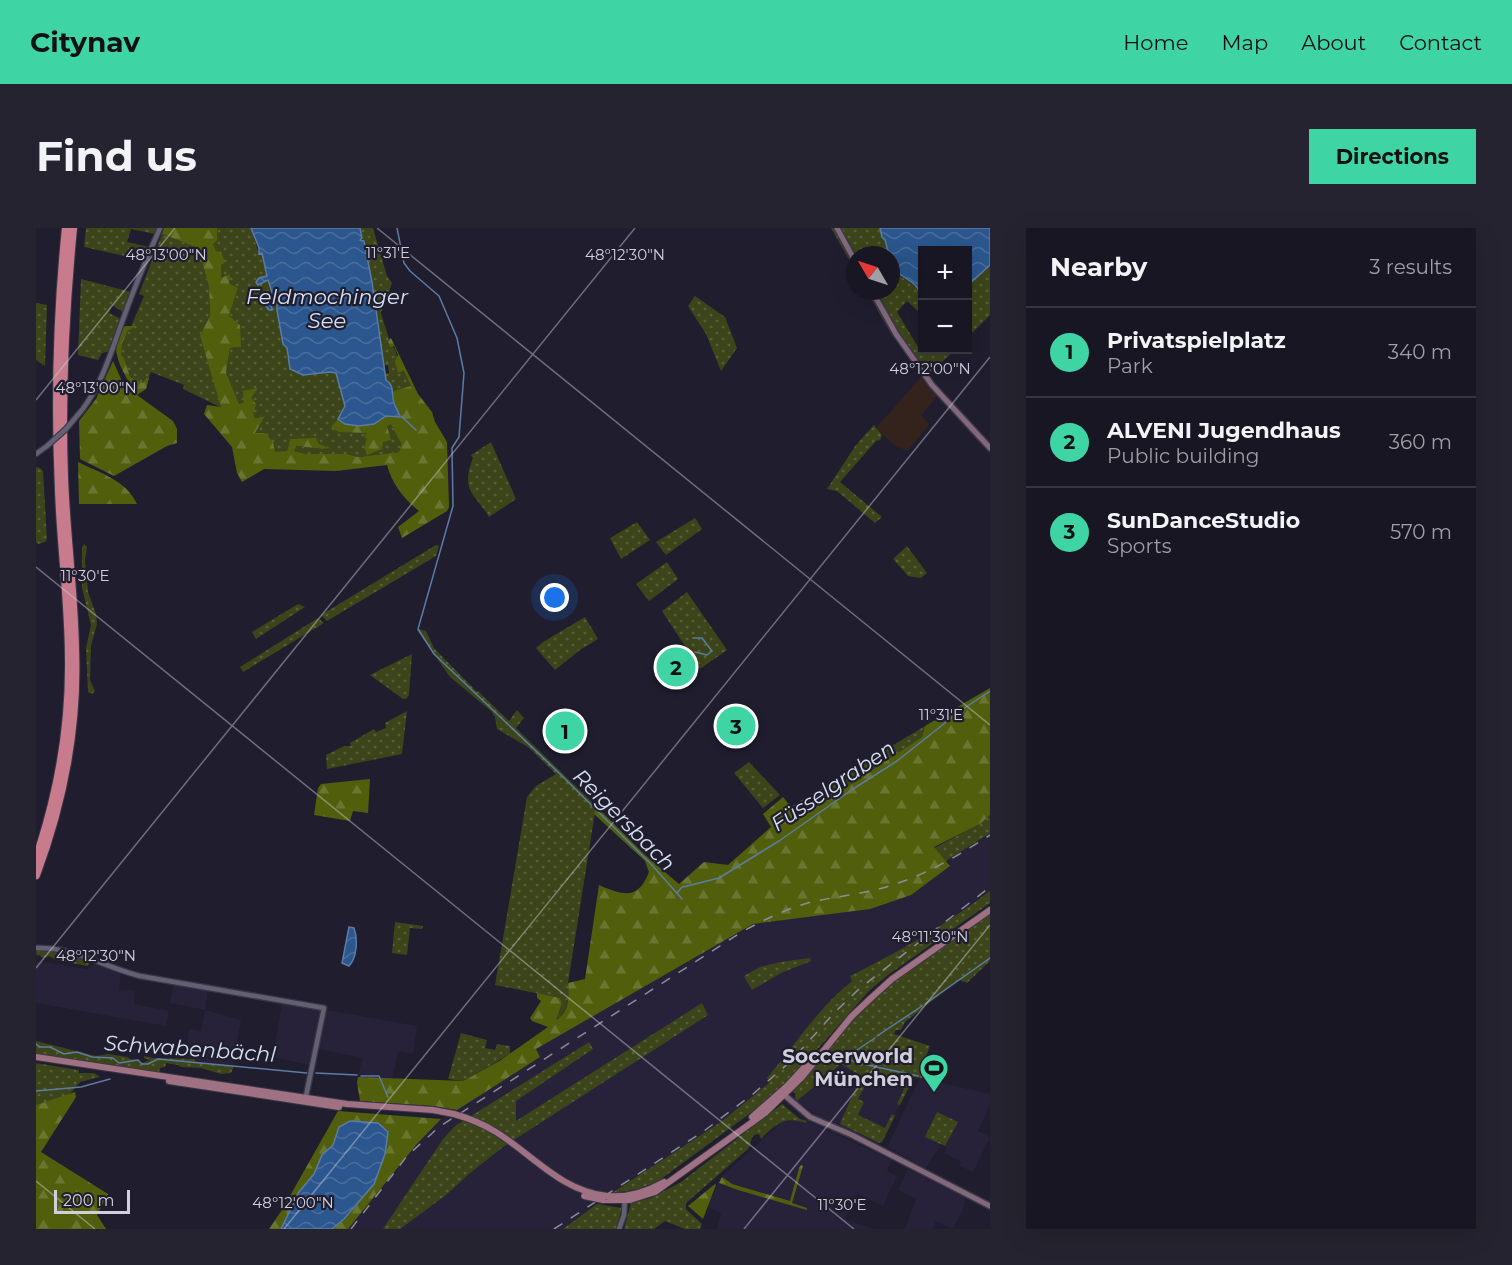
<!DOCTYPE html>
<html lang="en">
<head>
<meta charset="utf-8">
<style>
	body { margin:0; font-family:Montserrat,sans-serif; background:#25232f; color:#f1f3f6 }
	.controls { position:absolute; right:18px; top:18px; display:grid; overflow:hidden; border-radius:0px; box-shadow:0 6px 24px #0002 }
	.controls button { width:54px; height:54px; display:grid; place-items:center; padding:0; border:0; border-bottom:2px solid #363540; background:#181622; color:#f1f3f6; font:30px sans-serif }
	.compass { position:absolute; left:810px; top:18px; width:54px; height:54px; border-radius:50%; background:#181622; box-shadow:0 6px 24px #0002; rotate:309deg }
	.scale { position:absolute; left:18px; bottom:15px; width:76px; box-sizing:border-box; padding-left:6px; border:3px solid #d1cfdb; border-top:0; font-size:16px; line-height:21px; white-space:nowrap; color:#d1cfdb; -webkit-text-stroke:4px #201d2e; paint-order:stroke }
	.you { position:absolute; left:519px; top:370px; width:21px; height:21px; margin:-15px; border:4px solid #fff; border-radius:50%; background:#1a73e8; box-shadow:0 0 0 9px #1a73e833 }
	.badge { display:grid; place-items:center; width:39px; height:39px; border-radius:50%; background:#3ed4a3; color:#111; font-size:20px; font-weight:700 }
	.pin { position:absolute; translate:-50% -50%; border:3px solid #fff; box-shadow:0 2px 6px #0006 }
	.list { margin:0; padding:0; list-style:none }
	h2 { display:flex; justify-content:space-between; align-items:center; height:78px; margin:0; padding:0 24px; font-size:26px }
	h2 small { font-size:20px; font-weight:400; color:#9f9fa5 }
	.list li { display:grid; grid-template-columns:39px 1fr auto; gap:18px; align-items:center; box-sizing:border-box; height:90px; padding:0 24px; border-top:2px solid #363540 }
	.list b { display:block; font-size:22px; white-space:nowrap }
	.list p { margin:0; font-size:20px; white-space:nowrap; color:#9f9fa5 }
	.list em { font-size:20px; font-style:normal; color:#9f9fa5 }
	.map { position:relative; flex:none; width:954px; height:1001px; overflow:hidden; border-radius:0px }
	header { display:flex; align-items:center; gap:36px; box-sizing:border-box; height:84px; padding:0 30px; background:#3ed4a3; color:#111 }
	header strong { font-size:28px }
	nav { display:flex; gap:33px; margin-inline-start:auto; font-size:21px }
	.intro { display:flex; align-items:center; justify-content:space-between; box-sizing:border-box; height:144px; padding:0 36px }
	h1 { margin:0; font-size:42px }
	.button { padding:15px 27px; border-radius:0px; background:#3ed4a3; color:#111; font-size:21px; font-weight:700 }
	main { display:flex; gap:36px; padding:0 36px }
	aside { flex:1; background:#181622; border-radius:0px; box-shadow:0 6px 24px #0002 }
	.map>svg:first-child { display:block }
	.built { fill:#272239; fill-rule:evenodd }
	.education { fill:#34221c }
	.green { fill:url(#green-dots) }
	.forest { fill:url(#forest-firs) }
	.water { fill:url(#water-waves); stroke:#5d7ba5; stroke-width:1.5 }
	.lines { fill:none; stroke-linecap:round; stroke-linejoin:round }
	.stream { stroke:#5d7ba5; stroke-width:1.5 }
	.tertiary-casing { stroke:#3a3745; stroke-width:7 }
	.secondary-casing { stroke:#3a3745; stroke-width:8 }
	.primary-casing { stroke:#3a3745; stroke-width:8 }
	.motorway-casing { stroke:#3a3745; stroke-width:10 }
	.tertiary { stroke:#636074; stroke-width:4.5 }
	.secondary { stroke:#81687c; stroke-width:5 }
	.primary { stroke:#a07083; stroke-width:6 }
	.motorway { stroke:#c87b8d; stroke-width:8 }
	.rail { stroke:#8e8b99; stroke-width:1.5; stroke-dasharray:10 10; stroke-linecap:butt }
	.tertiary-bridge-casing { stroke:#3a3745; stroke-width:7; stroke-linecap:butt }
	.primary-bridge-casing { stroke:#3a3745; stroke-width:8; stroke-linecap:butt }
	.tertiary-bridge { stroke:#636074; stroke-width:4.5 }
	.primary-bridge { stroke:#a07083; stroke-width:6 }
	.ticks { fill:none; stroke:#d1cfdb; stroke-width:1.5; stroke-opacity:0.45 }
	.labels { text-anchor:middle; stroke-width:4.5; stroke-linejoin:round; paint-order:stroke }
	.poi-label { font-size:20px; font-weight:bold; fill:#d1cfdb; stroke:#201d2e; text-anchor:end }
	.water-label { font-size:21px; font-style:italic; fill:#d4e0f1; stroke:#201d2e }
	.ticks-label { font-size:15px; text-anchor:middle; fill:#d1cfdb; stroke:#201d2e; stroke-width:4.5; stroke-linejoin:round; paint-order:stroke }
</style>
</head>
<body>
<header>
<strong>Citynav</strong>
<nav><a>Home</a><a>Map</a><a>About</a><a>Contact</a></nav>
</header>
<div class="intro"><h1>Find us</h1><a class="button">Directions</a></div>
<main>
<div class="map">
<svg width="954" height="1001" viewBox="0 0 954 1001">
	<defs>
		<pattern id="green-dots" width="8" height="8" patternUnits="userSpaceOnUse" patternTransform="scale(1.5)"><rect width="8" height="8" fill="#3c4519"/><path d="M2 2h.1M6 6h.1" fill="none" stroke="#575f3a" stroke-width="1.8" stroke-linecap="round"/></pattern>
		<pattern id="forest-firs" width="22" height="20" patternUnits="userSpaceOnUse" patternTransform="scale(1.5)"><rect width="22" height="20" fill="#515f0d"/><path d="M5 1l3.5 6h-7zM16 11l3.5 6h-7z" fill="#697530"/></pattern>
		<pattern id="water-waves" width="16" height="10" patternUnits="userSpaceOnUse" patternTransform="scale(1.5)"><rect width="16" height="10" fill="#2b578e"/><path d="M0 5q4-4 8 0t8 0" fill="none" stroke="#496e9d"/></pattern>
	</defs>
	<rect width="100%" height="100%" fill="#201d2e"/>
	<path class="built" d="M954 605V663L938 676 859 726 817 746 816 753 807 760 734 854 685 895 533 1001H312L346 958 373 918 374 923 405 891 504 829 499 821 717 696 750 691 914 637 910 633ZM553 814 475 872 480 893 381 951 407 911 419 898Z
		M0 733 51 741 60 734 85 745 83 761 99 763 98 776 133 783 130 798 0 775Z
		M138 755 172 761 169 782 205 792 197 838 159 834 158 831 150 830 153 801 165 803 169 782 134 775Z
		M246 774 381 798 377 826 362 823 356 852 322 847 327 830 277 820 273 837 237 829Z
		M811 831 878 849 846 914 843 915 810 899 782 888 761 873Z
		M884 850 954 866V877L942 903 952 908 953 911 937 944 924 938 925 934 908 925 911 919 905 916 890 940 851 919Z
		M748 891H758L770 895 771 893 855 932 851 943 861 948 847 978 821 966 809 991 838 1001H681L685 985 672 979 684 950 739 900 738 898Z
		M872 941 929 970 927 982 917 1001 900 993 896 1001H869L880 971 862 962Z"/>
	<path class="education" d="M885 149 903 166 885 187 893 197 871 223 858 217 840 200Z"/>
	<path class="green" d="M50 0H121L119 6 95 1 91 14 113 19 107 32 48 19Z
		M181 0H215L223 26 226 25 231 48 227 49 232 51 236 64 235 67H231L236 81 235 69 241 66V82L247 116 251 120V128L267 147 294 144 300 145 309 178 350 152 349 146 353 145 352 137 348 138 332 35 324 12 326 9 324 0H337L351 48 356 55 345 85 353 111 352 113C362 121 362 132 363 145L368 143 375 158 363 210 365 215 363 224 322 229 311 226H270L258 223 261 218 286 221 293 219 254 211 251 223 238 225 219 205 228 188 218 190 208 174 203 176 190 144 194 120 205 119 193 88 202 60 185 50V36L177 16 181 13Z
		M795 0H844L853 27H819V42Z
		M126 6 162 20 173 59 174 87 164 108 186 180 147 161 148 157 115 144 110 159 90 148 80 123 90 100 94 101 108 68 103 66Z
		M855 32 864 48 879 58 886 70V87L871 73 861 84 885 124 888 122H919L892 147 874 127 872 129 850 97 831 63H855Z
		M954 37V87L932 109V57Z
		M45 51 95 64 87 84 76 77 73 85 83 90 84 93 75 123 66 125 62 132 42 127Z
		M659 68 689 89 701 120 685 143 670 106 652 78Z
		M0 75 11 77 9 138 0 132Z
		M838 197 846 207 844 212 840 213 804 254 846 289 839 295 801 263 791 261 820 217Z
		M455 214 480 271 453 289C439 265 424 264 437 230L435 227Z
		M0 239 4 240 7 243 11 311 9 314 2 316 0 314Z
		M659 290 666 301 630 327 620 314Z
		M601 294 614 312 585 331 574 310Z
		M48 316 51 319 49 332 52 364 60 386 61 396 55 418 54 452 59 463 56 466 52 464 50 420 55 397 46 360V319Z
		M400 317 403 318 400 328 291 393 285 387Z
		M871 318 891 345 885 350 872 348 857 331Z
		M631 334 642 351 613 373 600 356Z
		M651 364 691 422 664 441 626 383Z
		M262 376 269 379 220 411 216 404Z
		M549 389 562 411 544 422 519 442 500 420 507 414Z
		M282 390 288 395 207 444 204 439Z
		M383 401 390 403 398 420 441 464 442 463 473 493 481 482 488 490 480 500 560 578 532 755C533 770 532 784 519 794L526 777 524 770 459 757 491 569 500 558 520 546 492 519 461 501 459 489 455 483 414 449 381 402Z
		M376 426 373 467 370 471H367L334 447Z
		M371 483 366 526 291 541 290 527 308 518H315L314 515 338 501 340 504 350 500 349 495Z
		M889 498 886 509 764 590 756 578Z
		M713 534 744 567 727 580 698 545Z
		M954 587V605L910 633 898 620 944 596Z
		M954 663V675L852 747 833 763 749 858 747 856 724 878 621 954 602 961 576 965 685 894 734 854 731 850C759 817 782 780 816 753L814 748C863 724 911 696 954 663Z
		M954 685V733L931 755 923 752 869 794 865 802H860L858 806 894 818 885 841 895 844 891 851 878 849 864 877 861 876 868 861 837 847C832 855 826 862 822 871L828 874 822 887 849 900 856 886 859 888 846 914 843 915 804 896 825 848 805 836 761 873 759 870 760 866 755 863 817 791 846 762Z
		M359 694 387 698 386 701 374 700 371 727 356 725Z
		M0 722 30 724 54 732 52 735 54 736 51 738 20 732 13 728 6 730 4 727 2 728 0 726Z
		M774 730 775 733 745 745 716 762 708 748 724 739 744 734Z
		M666 775 672 787 467 919 434 945 410 967 364 1001H347L407 911 419 898 553 814 557 821 480 873V893Z
		M425 805 451 812 449 820 459 822 461 816 474 818V826L427 853 412 851Z
		M0 813 60 828 72 826 92 829 94 831 102 832 106 835 114 832 108 830V828L117 830 158 831 160 834 198 838 195 845 185 846 165 840 145 839 142 837 130 835 129 839 124 840 123 845 0 827Z
		M0 835 43 842V845H58L64 849 44 854 33 867 0 877Z
		M746 876 764 891 771 893 770 895C747 888 741 895 725 911L723 906C713 906 717 915 712 921L650 975V981L666 996 664 1001H649L629 993 618 1001H588L595 975 615 970 645 954Z
		M901 884 922 894 909 918 889 909Z
		M561 976 586 980 580 1001H527Z"/>
	<path class="forest" d="M128 0H181V13L177 16 180 23 185 24 189 34 185 37V50L194 46 193 55 202 60 193 88 204 97 205 119 194 120 190 144 203 176 208 174 207 163 222 160 215 170 220 176 217 186 219 190 229 188 219 205H229L237 214 239 224 251 223 254 211 280 210 283 216 294 220 286 221 261 218 258 223 270 226H311L322 229 363 224 365 215 355 196 351 198 355 212 347 214 346 221 331 227 328 219 331 211 328 209 331 205 303 204 295 199 302 191 309 196 323 198 338 196 350 188 365 189 357 170 358 163 375 158 368 143 362 145 359 133 362 127 358 118 354 119 352 113 355 110 382 166 396 184 399 194 411 214 413 279 411 283 366 310 362 299 383 283C368 271 356 256 351 237L300 243 228 241 206 254 201 245 196 219 168 186 171 177 185 179 164 108 174 87 173 59 162 20 126 6Z
		M97 95 99 96 97 100 92 102 86 115 85 127 88 130 94 149 107 155 110 150H113L110 161 101 167 137 193 141 201V215L131 218 78 248 44 231 43 193 60 171 77 133 85 151 95 165 99 166C88 143 69 122 89 98H97Z
		M42 234C64 245 90 252 101 276H43Z
		M954 460V587L944 596 898 619 914 638 875 667 834 681 717 696 500 821 504 829 421 882 398 878 324 873 321 854 322 849 427 853 465 832 512 799 496 793 494 790 505 773 501 770V765L524 770 526 776 520 792C533 785 533 769 532 755L549 751 563 657C586 667 602 673 613 644L609 633 558 586 560 578 609 627 643 656 668 634 692 637 735 599 727 586 747 569 764 590 886 509 889 498Z
		M334 551 332 585 317 583 314 593 278 587 282 560 285 556Z
		M39 864 40 869 5 924 72 966 61 987 70 1001H0V877Z
		M302 883 405 891 380 917 312 1001H296L309 991 338 956 304 899 297 917 286 927 278 946 263 964 245 1001H233L246 982Z
		M765 937 767 938 756 975 771 980V982L702 962 683 955 686 949 696 956 754 973 763 940Z
		M679 956 680 957 667 991 652 978Z"/>
	<path class="water" d="M215 0H324L326 10 324 12 328 13 336 54 350 152C359 158 355 165 358 175 360 180 363 185 364 189L350 188 338 196 323 198 309 196 302 191 309 178 300 145 294 144 267 147 254 141 251 120 247 116 241 82V66L235 69 236 82H233L229 77 230 68 235 67 236 64 232 52 222 57 220 54 223 50 231 48 226 25 223 26V20Z
		M844 0H954V37L932 57V22H886V70C884 66 882 60 879 57 868 47 855 46 855 27H853L849 12 846 9Z
		M313 699 318 700C322 711 321 730 313 738L306 735Z
		M314 893 342 895 352 904 349 926 338 956 308 991 296 1001H245L263 964 278 946 286 927 297 917 303 899Z"/>
	<g class="lines">
		<path class="stream" d="M361 0 368 35 374 43 403 68 421 110 428 145 423 209 416 220 417 278 382 401 398 426 520 542 616 637 646 671
			M365 188 380 202
			M657 410H666L676 423 671 427 659 424
			M647 659 683 650 743 613 817 561 861 533 924 483 954 463
			M641 665 646 659
			M889 776 954 730
			M841 808 886 778
			M0 816 4 819H14L28 826 41 824 56 829 77 830 83 835 102 832 106 836H112L122 831 271 845
			M815 826 839 810
			M812 830 818 834 882 848
			M280 845 321 847
			M325 848H343L352 869
			M0 863 45 859 74 851"/>
		<g class="tertiary-casing">
			<path id="tertiary" d="M46 182C68 153 76 120 89 86 99 57 112 28 124 0
				M0 226 11 218
				M0 720C40 719 67 739 104 748L288 780 269 873
				M583 1001 588 987 589 970"/>
		</g>
		<g class="secondary-casing">
			<path id="secondary" d="M801 0 819 33
				M836 63 860 106 896 157 954 220
				M746 865 774 889 816 907 954 978"/>
		</g>
		<g class="primary-casing">
			<path id="primary" d="M0 829 311 876 397 882 418 886
				M133 853 303 879
				M716 889 751 858 775 832
				M571 968C592 970 610 964 628 954
				M567 972H594L619 964 729 885 766 849 815 789 835 770 856 751 954 682"/>
		</g>
		<g class="motorway-casing">
			<path id="motorway" d="M0 631C22 566 34 499 33 431 33 375 25 319 23 263 19 175 21 87 30 0
				M0 647C27 575 42 498 39 421 38 364 30 306 28 249 25 166 29 83 37 0"/>
		</g>
		<use href="#tertiary" class="tertiary"/>
		<use href="#secondary" class="secondary"/>
		<use href="#primary" class="primary"/>
		<use href="#motorway" class="motorway"/>
		<path class="rail" d="M315 1001 371 928 403 899 704 705C727 692 750 681 775 674 802 668 830 666 856 657 892 646 923 627 954 607
			M518 1001 668 903 717 866 755 833 798 785 823 761 954 659"/>
		<g class="tertiary-bridge-casing">
			<path id="tertiary-bridge" d="M11 218 30 201 46 182"/>
		</g>
		<g class="primary-bridge-casing">
			<path id="primary-bridge" d="M418 886C432 890 447 896 460 904 497 927 525 963 571 968
				M548 968 567 972"/>
		</g>
		<use href="#tertiary-bridge" class="tertiary-bridge"/>
		<use href="#primary-bridge" class="primary-bridge"/>
	</g>
	<path class="ticks" d="M341 0 954 497M0 172 139 0M0 339 818 1001M0 740 599 0M0 953 59 1001M248 1001 954 129M708 1001 954 697"/>
	<defs>
		<g id="stadium-pin" transform="scale(1.5)"><path d="M0 17L-7.5 6A9.5 9.5 0 1 1 7.5 6Z" fill="#3ed4a3" stroke="#201d2e"/><path d="M0-5a6.5 5 0 1 0 0 10a6.5 5 0 1 0 0-10ZM-3.5-1.8h7v3.6h-7Z" fill="#111"/></g>
	</defs>
	<g fill-rule="evenodd">
		<use href="#stadium-pin" x="898" y="840"/>
	</g>
	<g class="labels">
		<g class="poi-label">
			<text x="877" y="835">Soccerworld<tspan x="877" dy="23">München</tspan></text>
		</g>
		<g class="water-label">
			<text x="291" y="76">Feldmochinger<tspan x="291" dy="24">See</tspan></text>
			<text transform="translate(797 558) rotate(-34)" y="7">Füsselgraben</text>
			<text transform="translate(588 592) rotate(45)" y="7">Reigersbach</text>
			<text transform="translate(154 821) rotate(4)" y="7">Schwabenbächl</text>
		</g>
	</g>
	<g class="ticks-label">
		<text x="352" y="30">11°31'E</text>
		<text x="130" y="32">48°13'00"N</text>
		<text x="589" y="32">48°12'30"N</text>
		<text x="894" y="146">48°12'00"N</text>
		<text x="60" y="165">48°13'00"N</text>
		<text x="49" y="353">11°30'E</text>
		<text x="905" y="492">11°31'E</text>
		<text x="894" y="714">48°11'30"N</text>
		<text x="60" y="733">48°12'30"N</text>
		<text x="257" y="980">48°12'00"N</text>
		<text x="806" y="982">11°30'E</text>
	</g>
</svg>
<div class="controls">
<button>+</button>
<button>−</button>
</div>
<svg class="compass" viewBox="-18 -18 36 36"><path d="M0-13l5 13h-10z" fill="#e53935"/><path d="M0 13l5-13h-10z" fill="#9f9fa5"/></svg>
<div class="scale">200 m</div>
<div class="you"></div>
<div class="pin badge" style="left:529px;top:503px">1</div>
<div class="pin badge" style="left:640px;top:439px">2</div>
<div class="pin badge" style="left:700px;top:498px">3</div>
</div>
<aside>
<h2>Nearby<small>3 results</small></h2>
<ul class="list">
<li><span class="badge">1</span><div><b>Privatspielplatz</b><p>Park</p></div><em>340 m</em></li>
<li><span class="badge">2</span><div><b>ALVENI Jugendhaus</b><p>Public building</p></div><em>360 m</em></li>
<li><span class="badge">3</span><div><b>SunDanceStudio</b><p>Sports</p></div><em>570 m</em></li>
</ul>
</aside>
</main>
</body>
</html>
